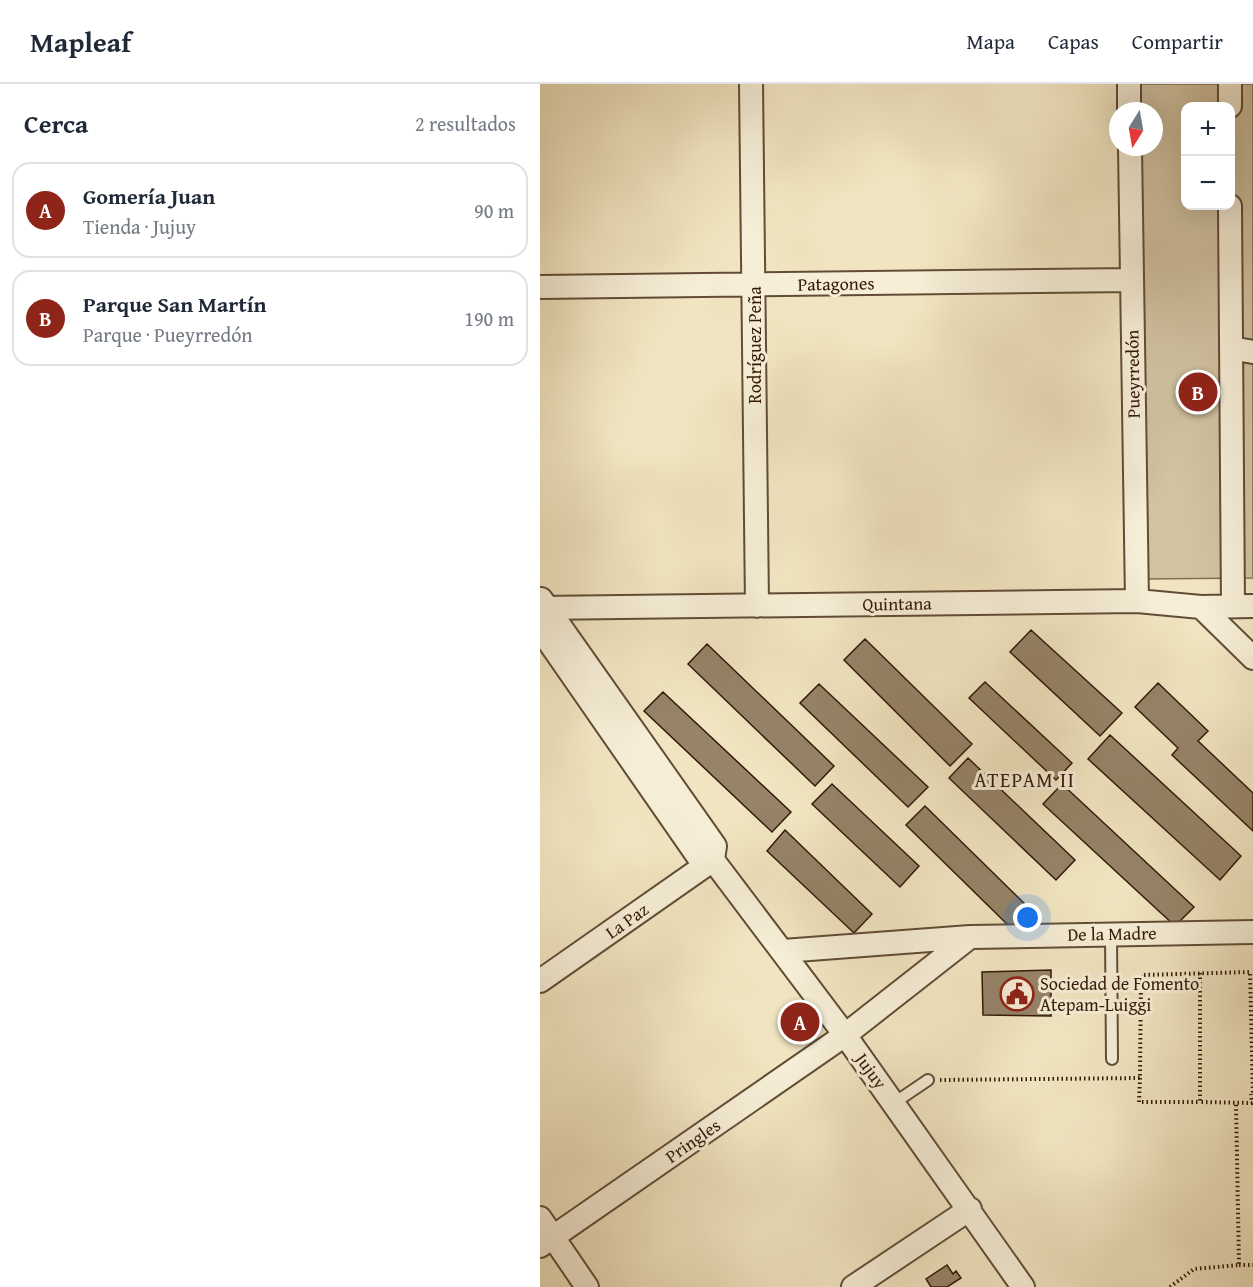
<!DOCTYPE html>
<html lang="es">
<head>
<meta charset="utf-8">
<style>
	body { margin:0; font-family:"Gentium Book Plus",serif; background:#f6f6f7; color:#1f2937 }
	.controls { position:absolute; right:18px; top:18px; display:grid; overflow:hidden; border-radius:12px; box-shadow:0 6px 24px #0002 }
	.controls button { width:54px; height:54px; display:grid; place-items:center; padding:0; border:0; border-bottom:2px solid #e0e1e3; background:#fff; color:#1f2937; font:30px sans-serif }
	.compass { position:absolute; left:569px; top:18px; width:54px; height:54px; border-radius:50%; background:#fff; box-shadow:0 6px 24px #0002; rotate:191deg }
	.you { position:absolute; left:488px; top:834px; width:21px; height:21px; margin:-15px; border:4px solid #fff; border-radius:50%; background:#1a73e8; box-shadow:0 0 0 9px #1a73e833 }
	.badge { display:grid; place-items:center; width:39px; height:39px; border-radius:50%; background:#8f2418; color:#fff; font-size:20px; font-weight:700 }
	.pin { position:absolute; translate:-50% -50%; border:3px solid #fff; box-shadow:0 2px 6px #0006 }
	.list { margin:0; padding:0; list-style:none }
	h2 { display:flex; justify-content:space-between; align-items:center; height:78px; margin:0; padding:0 24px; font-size:26px }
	h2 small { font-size:20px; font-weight:400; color:#747a83 }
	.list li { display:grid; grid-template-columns:39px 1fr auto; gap:18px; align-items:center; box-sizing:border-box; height:96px; margin:0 12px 12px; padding:0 12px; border:2px solid #e0e1e3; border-radius:18px }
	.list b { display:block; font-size:22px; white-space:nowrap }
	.list p { margin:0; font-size:20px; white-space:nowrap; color:#747a83 }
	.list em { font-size:20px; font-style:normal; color:#747a83 }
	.map { position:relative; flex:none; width:713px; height:1203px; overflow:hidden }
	header { display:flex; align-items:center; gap:36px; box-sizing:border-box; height:84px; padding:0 30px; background:#fff; border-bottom:2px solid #e0e1e3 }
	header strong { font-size:28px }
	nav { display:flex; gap:33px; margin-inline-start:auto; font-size:21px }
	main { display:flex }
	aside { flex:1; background:#fff }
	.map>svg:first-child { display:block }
	.green { fill:#d1c2a2; stroke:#826e55; stroke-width:1.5; fill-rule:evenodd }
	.building { fill:#968368; stroke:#331908; stroke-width:1.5 }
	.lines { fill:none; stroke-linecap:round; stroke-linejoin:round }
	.service-casing { stroke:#624c36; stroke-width:14 }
	.minor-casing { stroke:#624c36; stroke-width:26 }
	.path { stroke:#331908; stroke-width:4; stroke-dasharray:1.5 3; stroke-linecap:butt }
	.service { stroke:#f6eed7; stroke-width:10 }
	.minor { stroke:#f6eed7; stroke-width:22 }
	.labels { text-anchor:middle; stroke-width:6; stroke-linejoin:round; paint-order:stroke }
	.street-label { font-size:18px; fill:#331908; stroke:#f6eed7 }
	.poi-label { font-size:18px; fill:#331908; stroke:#f6eed7; text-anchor:start }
	.neighbourhood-label { font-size:20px; letter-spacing:1.5px; fill:#331908; stroke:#f6eed7 }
</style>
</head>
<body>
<header>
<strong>Mapleaf</strong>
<nav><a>Mapa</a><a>Capas</a><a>Compartir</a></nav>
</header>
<main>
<aside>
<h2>Cerca<small>2 resultados</small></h2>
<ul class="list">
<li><span class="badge">A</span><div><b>Gomería Juan</b><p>Tienda · Jujuy</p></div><em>90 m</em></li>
<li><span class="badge">B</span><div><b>Parque San Martín</b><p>Parque · Pueyrredón</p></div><em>190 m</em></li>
</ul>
</aside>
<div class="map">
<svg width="713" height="1203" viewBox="0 0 713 1203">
	<rect width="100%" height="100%" fill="#f1e5c1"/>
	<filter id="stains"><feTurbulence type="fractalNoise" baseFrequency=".00333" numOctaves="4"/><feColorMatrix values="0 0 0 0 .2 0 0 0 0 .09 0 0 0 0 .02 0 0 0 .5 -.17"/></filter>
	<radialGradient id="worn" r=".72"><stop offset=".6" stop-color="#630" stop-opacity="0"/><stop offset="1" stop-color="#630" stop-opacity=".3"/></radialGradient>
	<path class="green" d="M599 0H713V494L604 495 600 63H614V27H599ZM646 22H690V122H646Z"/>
	<path class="building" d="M491 546 582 629 560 652 470 568Z
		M325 555 432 660 410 682 304 576Z
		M167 560 294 682 275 702 148 580Z
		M445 598 532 679 516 696 429 614Z
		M618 599 668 647 658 657 713 709V747L632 671 638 664 595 623Z
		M279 600 388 703 368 723 260 619Z
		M123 608 251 728 232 748 104 627Z
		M570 651 701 772 680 796 548 675Z
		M428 674 535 776 516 796 409 694Z
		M292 700 379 782 360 803 272 720Z
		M522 700 654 823 635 842 503 720Z
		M385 722 491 826 472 845 366 741Z
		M245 746 332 830 314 849 227 767Z
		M511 886V932L443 931 442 888Z
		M407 1181 413 1190 416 1187 421 1194 407 1203H391L386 1195Z"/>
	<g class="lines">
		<g class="service-casing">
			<path id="service" d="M571 850 572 975
				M354 1019 388 996"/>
		</g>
		<g class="minor-casing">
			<path id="minor" d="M211 0 217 522
				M589 0V27
				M690 0V22
				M590 63 597 517
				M690 122 693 522
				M0 203 591 196
				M691 264 713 268
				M1 515 175 762 173 776
				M661 523 713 574
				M0 524 597 517 661 523 713 522
				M0 545 159 774 173 776
				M173 776 305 951 483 1203
				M243 867 430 853 713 848
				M0 897 173 776
				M0 1134 47 1203
				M0 1162 305 951 430 853
				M313 1203 430 1125"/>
		</g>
		<path class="path" d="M660 889V1018L712 1019 711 1010
			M600 994 599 1018H660
			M400 996 600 994 601 891 710 888 713 1010
			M699 1181H713
			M630 1203 654 1185 699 1181 696 1019"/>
		<use href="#service" class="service"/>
		<use href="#minor" class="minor"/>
	</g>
	<defs>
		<g id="civic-ring" transform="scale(1.725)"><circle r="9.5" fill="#f6eed7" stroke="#8f2418" stroke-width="1.5"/><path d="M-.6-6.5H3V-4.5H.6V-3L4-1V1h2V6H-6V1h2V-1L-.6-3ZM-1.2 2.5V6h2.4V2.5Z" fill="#8f2418"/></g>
	</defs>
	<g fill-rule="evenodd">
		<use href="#civic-ring" x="477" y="910"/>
	</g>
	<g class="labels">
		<g class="street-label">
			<text transform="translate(296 200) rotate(-1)" y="6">Patagones</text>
			<text transform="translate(215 261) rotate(-90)" y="6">Rodríguez Peña</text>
			<text transform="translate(593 290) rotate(-91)" y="6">Pueyrredón</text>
			<text transform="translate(357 520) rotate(-1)" y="6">Quintana</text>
			<text transform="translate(87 837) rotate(-35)" y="6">La Paz</text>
			<text transform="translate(572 850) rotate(-1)" y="6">De la Madre</text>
			<text transform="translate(331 987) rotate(54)" y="6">Jujuy</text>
			<text transform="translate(153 1057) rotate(-35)" y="6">Pringles</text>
		</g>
		<g class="poi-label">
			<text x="500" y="906">Sociedad de Fomento<tspan x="500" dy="21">Atepam-Luiggi</tspan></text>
		</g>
		<g class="neighbourhood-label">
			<text x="485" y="703">ATEPAM II</text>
		</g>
	</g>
	<rect width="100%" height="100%" filter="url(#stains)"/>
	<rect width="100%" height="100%" fill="url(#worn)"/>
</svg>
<div class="controls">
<button>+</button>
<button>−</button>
</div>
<svg class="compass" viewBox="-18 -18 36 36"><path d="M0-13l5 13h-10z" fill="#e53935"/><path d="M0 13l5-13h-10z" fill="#747a83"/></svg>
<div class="you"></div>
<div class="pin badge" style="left:260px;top:938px">A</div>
<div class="pin badge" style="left:658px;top:308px">B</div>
</div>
</main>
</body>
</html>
